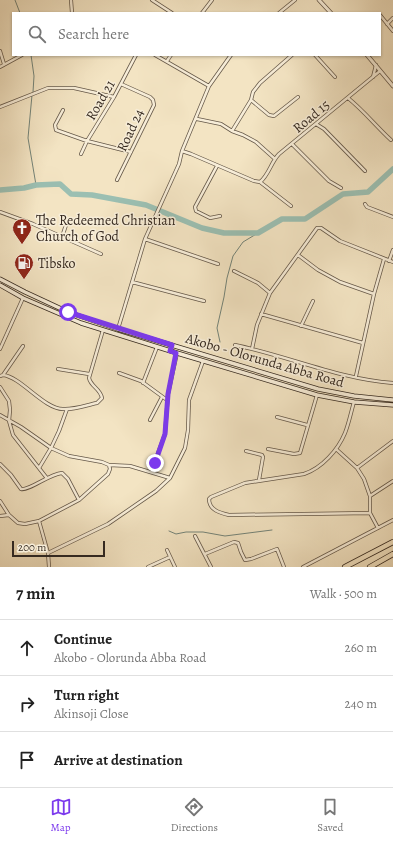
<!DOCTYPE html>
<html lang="en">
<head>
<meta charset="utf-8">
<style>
	body { margin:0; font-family:Alegreya,serif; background:#f6f6f6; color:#222 }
	.scale { position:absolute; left:12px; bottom:10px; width:93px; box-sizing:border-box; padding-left:4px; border:2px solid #362a20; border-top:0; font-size:11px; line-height:14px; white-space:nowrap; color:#362a20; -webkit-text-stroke:3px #f7edd8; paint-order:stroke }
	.stop { position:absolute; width:12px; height:12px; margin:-9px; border:3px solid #7c3aed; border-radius:50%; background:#fff }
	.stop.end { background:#7c3aed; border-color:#fff; box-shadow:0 1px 4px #0008 }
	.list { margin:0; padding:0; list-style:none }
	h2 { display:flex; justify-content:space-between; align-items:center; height:52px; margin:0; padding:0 16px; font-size:17px }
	h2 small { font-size:13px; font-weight:400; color:#767676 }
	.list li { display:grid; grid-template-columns:26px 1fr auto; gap:12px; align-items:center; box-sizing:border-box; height:56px; padding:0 16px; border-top:1px solid #e0e0e0 }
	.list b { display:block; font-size:15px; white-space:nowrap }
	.list p { margin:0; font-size:13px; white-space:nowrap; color:#767676 }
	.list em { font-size:13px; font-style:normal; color:#767676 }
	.icon { flex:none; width:22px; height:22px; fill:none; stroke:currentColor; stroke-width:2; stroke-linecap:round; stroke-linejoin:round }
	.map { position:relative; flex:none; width:393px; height:567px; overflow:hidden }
	.search { position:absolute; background:#fff; box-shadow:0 1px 3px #0004; left:12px; right:12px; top:12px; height:44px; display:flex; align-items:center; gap:10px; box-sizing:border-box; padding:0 14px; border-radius:0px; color:#767676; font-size:15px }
	.sheet { height:220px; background:#fff }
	nav { display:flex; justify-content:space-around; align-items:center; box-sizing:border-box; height:56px; border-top:1px solid #e0e0e0; background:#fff; font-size:11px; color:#767676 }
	nav a { display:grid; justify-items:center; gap:2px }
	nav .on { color:#7c3aed }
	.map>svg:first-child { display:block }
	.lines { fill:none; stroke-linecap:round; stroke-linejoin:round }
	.stream { stroke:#738378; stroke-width:1 }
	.river { stroke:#9bbfb2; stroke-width:5.5 }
	.minor-casing { stroke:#655849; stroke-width:4 }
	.tertiary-casing { stroke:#655849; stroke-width:4.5 }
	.secondary-casing { stroke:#362a20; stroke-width:5 }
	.motorway-casing { stroke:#362a20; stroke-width:6 }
	.minor { stroke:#f7edd8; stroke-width:2.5 }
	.tertiary { stroke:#f7edd8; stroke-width:3 }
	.secondary { stroke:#f7edd8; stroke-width:3.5 }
	.motorway { stroke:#f3e4c3; stroke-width:4.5 }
	.route { stroke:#7c3aed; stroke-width:5 }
	.labels { text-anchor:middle; stroke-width:3; stroke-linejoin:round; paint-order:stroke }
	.street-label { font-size:14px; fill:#362a20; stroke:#f7edd8 }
	.poi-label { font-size:14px; fill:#362a20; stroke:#f7edd8; text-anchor:start }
</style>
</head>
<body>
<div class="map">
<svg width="393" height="567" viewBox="0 0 393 567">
	<rect width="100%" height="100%" fill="#f3e4c3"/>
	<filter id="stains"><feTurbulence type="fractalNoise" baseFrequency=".005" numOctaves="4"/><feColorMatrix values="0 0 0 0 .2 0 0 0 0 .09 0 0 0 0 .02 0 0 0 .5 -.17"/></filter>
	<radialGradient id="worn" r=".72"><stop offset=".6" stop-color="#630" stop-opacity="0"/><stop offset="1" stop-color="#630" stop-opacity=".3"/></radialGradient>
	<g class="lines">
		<path class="stream" d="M15 0 20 13
			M31 55 34 76 33 92
			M32 95 28 138 36 185
			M220 342 217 328 224 297 227 278 233 256 243 242 258 233
			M169 531 176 534 186 532H203L225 536 272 530"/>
		<path class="river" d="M0 190 24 188 36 185 60 184 71 194 92 195 146 205 202 228 224 233H258L282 219H305L343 194 368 192 393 169"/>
		<g class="minor-casing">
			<path id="minor" d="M71 0 72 13
				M152 0 172 13
				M202 13 212 0
				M279 13 295 0
				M380 15 393 31
				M387 24 393 18
				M0 51 4 64
				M155 55 209 86
				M315 55 335 77
				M167 61 171 55
				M0 67 22 55
				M373 77 376 65
				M348 98C363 110 376 126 391 140
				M251 100 269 115 274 116 298 97
				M0 107 48 88H74L114 97
				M63 110 55 125 56 130 87 141 131 152
				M197 119 221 124 232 131 243 135 256 142 275 159
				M316 124 324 129 365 171
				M232 131 251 100 253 92 260 83 292 55
				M292 144 329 181 341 188
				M182 151 191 154 254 181 260 182
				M81 154 87 141 114 97 136 55
				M217 166 195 207 196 211 210 218 220 216
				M117 180 154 105 153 100 150 97 121 84
				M260 182C269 175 271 162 279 154L380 71
				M260 182 291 206
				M365 204 367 207 393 217
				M0 212 33 224 101 254
				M62 237 66 225
				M145 239 218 264
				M298 255 318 270 340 282 374 294
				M389 261 393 250
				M234 271 258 283 270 293
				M132 282 204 301
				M261 314 363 343
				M301 326 313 301
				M118 329 145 239 179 164 182 151 209 86 231 55
				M235 345C288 356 339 379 393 383
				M0 349 23 298
				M252 349 257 325 270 293 317 228H321L340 241 393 262
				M58 369 89 374
				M119 373 141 381 167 400
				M3 375 23 346
				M0 376 3 375C21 377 44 409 63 409 73 410 87 405 97 403L102 398C100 388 91 387 89 378L103 330
				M356 376 374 294 384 259
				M143 383 157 347
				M0 387 9 401 10 410 9 421 13 435 46 477
				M354 402C351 412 349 423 345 433 338 450 322 468 304 474L245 483 211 497 209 499C209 510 220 513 229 515L370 513
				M0 415 21 427 51 448 69 456 102 462 109 465 130 466 170 478
				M277 417 307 425
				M150 420 162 397
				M268 449 294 454 300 453 317 395
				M336 449 357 468 364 479 370 496V513L378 528
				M246 451 262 455 263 457 259 480
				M0 464 11 475 21 489C29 491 49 474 62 473L68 479 79 500
				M39 468 51 448 59 431 67 409
				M357 468 393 441
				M153 472 158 453 165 434 168 394 177 353
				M370 496 393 481
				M0 501 9 515
				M0 516 9 515 18 523 25 524 39 521 79 500 108 474 110 469 109 465
				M39 521 48 553 49 567
				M195 536 211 567
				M167 550 175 567
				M48 553 108 524 156 491 170 478 185 448 188 430 189 400 203 361
				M205 554 234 542 238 543 241 552 245 560 251 559 277 549 284 567
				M148 567 170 557
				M303 567 393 520"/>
		</g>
		<g class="tertiary-casing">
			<path id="tertiary" d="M319 0 331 13
				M367 55 393 86"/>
		</g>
		<g class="secondary-casing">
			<path id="secondary" d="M0 279 25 292 68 312 118 329 318 389 354 396 393 400
				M0 285 23 298 81 323 177 353 317 395 354 402 393 405"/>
		</g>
		<g class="motorway-casing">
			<path id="motorway" d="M345 567 393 542
				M370 567 393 554"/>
		</g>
		<use href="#minor" class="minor"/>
		<use href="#tertiary" class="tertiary"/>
		<use href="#secondary" class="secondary"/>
		<use href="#motorway" class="motorway"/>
	</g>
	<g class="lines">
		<path class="route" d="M68 312 172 345 170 351 176 353 168 394 165 434 155 463"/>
	</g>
	<defs>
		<g id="church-pin" transform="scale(1)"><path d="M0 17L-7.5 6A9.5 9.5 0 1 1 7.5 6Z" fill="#8f2418" stroke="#f7edd8"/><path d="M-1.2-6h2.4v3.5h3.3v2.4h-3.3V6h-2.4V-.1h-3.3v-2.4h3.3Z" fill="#fff"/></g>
		<g id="fuel-pin" transform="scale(1)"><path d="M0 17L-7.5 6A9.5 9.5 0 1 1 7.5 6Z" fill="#8f2418" stroke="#f7edd8"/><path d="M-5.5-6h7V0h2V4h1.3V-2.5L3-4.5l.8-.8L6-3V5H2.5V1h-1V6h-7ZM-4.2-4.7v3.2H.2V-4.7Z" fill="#fff"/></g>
	</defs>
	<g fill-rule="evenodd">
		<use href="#church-pin" x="22" y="228"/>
		<use href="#fuel-pin" x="24" y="263"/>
	</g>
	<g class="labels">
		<g class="street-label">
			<text transform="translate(100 100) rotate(-60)" y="5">Road 21</text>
			<text transform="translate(311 116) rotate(-40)" y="5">Road 15</text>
			<text transform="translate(130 130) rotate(-65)" y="5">Road 24</text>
			<text transform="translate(265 360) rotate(16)" y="5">Akobo - Olorunda Abba Road</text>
		</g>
		<g class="poi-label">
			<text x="36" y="225">The Redeemed Christian<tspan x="36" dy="16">Church of God</tspan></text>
			<text x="38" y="268">Tibsko</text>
		</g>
	</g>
	<rect width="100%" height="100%" filter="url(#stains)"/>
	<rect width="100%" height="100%" fill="url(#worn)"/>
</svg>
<div class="scale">200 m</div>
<div class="stop" style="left:68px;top:312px"></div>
<div class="stop end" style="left:155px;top:463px"></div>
<div class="search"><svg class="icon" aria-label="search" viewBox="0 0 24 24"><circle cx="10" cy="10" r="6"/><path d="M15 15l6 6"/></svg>Search here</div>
</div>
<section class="sheet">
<h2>7 min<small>Walk · 500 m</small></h2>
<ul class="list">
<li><svg class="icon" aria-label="ahead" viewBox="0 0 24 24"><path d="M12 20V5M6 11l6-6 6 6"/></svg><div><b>Continue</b><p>Akobo - Olorunda Abba Road</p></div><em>260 m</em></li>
<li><svg class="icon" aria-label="right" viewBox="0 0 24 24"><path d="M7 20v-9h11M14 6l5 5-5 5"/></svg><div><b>Turn right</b><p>Akinsoji Close</p></div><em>240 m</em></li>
<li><svg class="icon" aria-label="arrive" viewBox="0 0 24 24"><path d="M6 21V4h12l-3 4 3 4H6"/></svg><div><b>Arrive at destination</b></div></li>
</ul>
</section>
<nav>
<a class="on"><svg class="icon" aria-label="map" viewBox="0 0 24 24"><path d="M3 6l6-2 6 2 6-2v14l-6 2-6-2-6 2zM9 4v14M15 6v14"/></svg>Map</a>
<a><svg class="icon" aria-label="directions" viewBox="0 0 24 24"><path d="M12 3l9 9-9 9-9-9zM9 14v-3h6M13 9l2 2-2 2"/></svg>Directions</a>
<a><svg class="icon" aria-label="saved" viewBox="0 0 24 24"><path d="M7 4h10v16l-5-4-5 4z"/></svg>Saved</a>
</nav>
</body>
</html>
